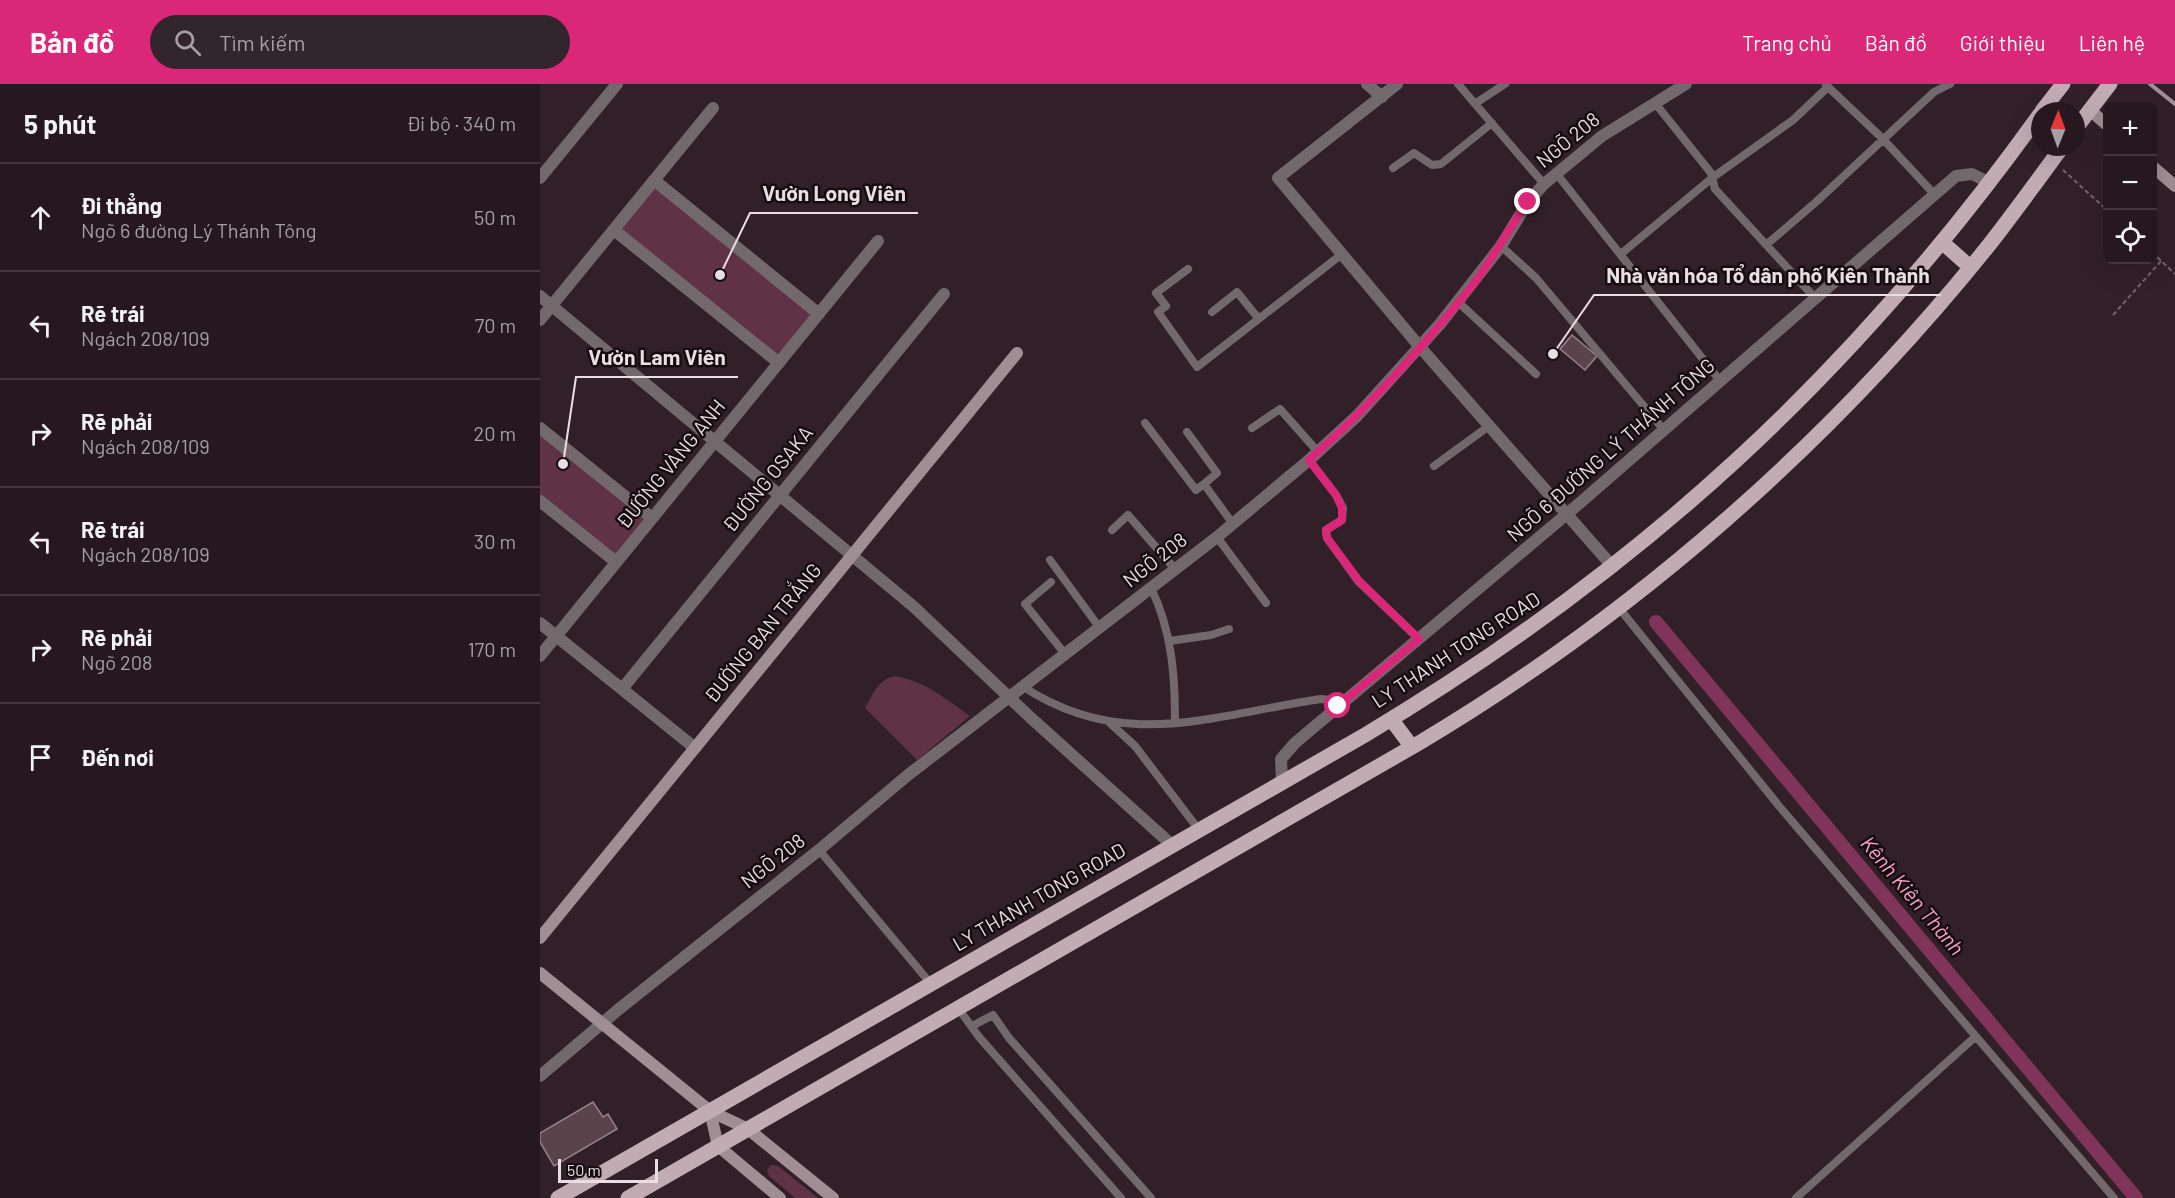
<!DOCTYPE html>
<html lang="vi">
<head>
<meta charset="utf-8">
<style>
	body { margin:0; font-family:Barlow,sans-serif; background:#32252b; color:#f1f3f6 }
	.controls { position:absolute; right:18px; top:18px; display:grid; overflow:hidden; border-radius:9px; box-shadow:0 6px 24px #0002 }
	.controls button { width:54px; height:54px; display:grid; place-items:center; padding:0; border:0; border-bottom:2px solid #42373c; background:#26181e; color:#f1f3f6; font:30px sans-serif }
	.compass { position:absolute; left:1491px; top:18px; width:54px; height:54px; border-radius:50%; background:#26181e; box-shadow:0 6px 24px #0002; rotate:1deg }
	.scale { position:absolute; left:18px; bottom:15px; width:100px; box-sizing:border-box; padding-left:6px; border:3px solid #ebdee3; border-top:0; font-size:16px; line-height:21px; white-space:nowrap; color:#ebdee3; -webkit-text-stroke:4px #150c10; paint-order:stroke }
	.stop { position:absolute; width:18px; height:18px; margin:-14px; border:4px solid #db2777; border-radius:50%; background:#fff }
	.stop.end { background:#db2777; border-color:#fff; box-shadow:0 2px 6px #0008 }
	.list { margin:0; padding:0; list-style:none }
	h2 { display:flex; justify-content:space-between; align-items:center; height:78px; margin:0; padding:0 24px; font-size:26px }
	h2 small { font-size:20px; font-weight:400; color:#a4a0a4 }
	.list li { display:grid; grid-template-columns:39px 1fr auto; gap:18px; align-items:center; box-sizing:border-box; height:108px; padding:0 24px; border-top:2px solid #42373c }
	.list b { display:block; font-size:22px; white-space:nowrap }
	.list p { margin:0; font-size:20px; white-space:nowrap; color:#a4a0a4 }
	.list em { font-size:20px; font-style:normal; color:#a4a0a4 }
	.icon { flex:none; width:33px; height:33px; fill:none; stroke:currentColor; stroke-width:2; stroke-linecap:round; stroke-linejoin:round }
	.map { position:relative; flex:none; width:1635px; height:1114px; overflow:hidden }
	header { display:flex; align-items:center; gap:36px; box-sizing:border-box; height:84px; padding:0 30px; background:#db2777; color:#fff }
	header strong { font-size:28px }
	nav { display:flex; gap:33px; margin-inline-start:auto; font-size:21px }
	.search { width:420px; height:54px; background:#32252b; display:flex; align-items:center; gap:15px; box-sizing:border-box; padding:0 21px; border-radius:33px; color:#a4a0a4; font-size:22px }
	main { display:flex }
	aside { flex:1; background:#26181e }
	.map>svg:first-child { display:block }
	.green { fill:#5f3246 }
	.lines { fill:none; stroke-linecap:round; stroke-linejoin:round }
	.canal { stroke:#813459; stroke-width:14 }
	.building { fill:#59444c; stroke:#98818a; stroke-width:1.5 }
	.path { stroke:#75656c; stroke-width:2; stroke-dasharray:4.5 3; stroke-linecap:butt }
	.lane { stroke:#73696d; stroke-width:8 }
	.street { stroke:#73696d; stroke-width:12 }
	.secondary { stroke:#9f8f95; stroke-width:12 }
	.primary { stroke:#c1acb4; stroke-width:15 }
	.rail { stroke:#9f9097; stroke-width:4 }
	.route { stroke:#db2777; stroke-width:8 }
	.labels { text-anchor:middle; stroke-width:5; stroke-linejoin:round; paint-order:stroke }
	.street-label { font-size:20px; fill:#ebdee3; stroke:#150c10 }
	.water-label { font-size:21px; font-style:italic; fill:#fda2c9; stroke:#150c10 }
	.leader { fill:none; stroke:#ebdee3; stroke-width:2 }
	.callout-dot { fill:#ebdee3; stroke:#150c10; stroke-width:2 }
	.callout-label { font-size:21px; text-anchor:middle; font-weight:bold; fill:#ebdee3; stroke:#150c10; stroke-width:5; stroke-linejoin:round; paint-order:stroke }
</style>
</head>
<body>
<header>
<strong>Bản đồ</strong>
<div class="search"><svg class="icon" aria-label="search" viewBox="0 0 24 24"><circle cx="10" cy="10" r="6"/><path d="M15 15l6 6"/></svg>Tìm kiếm</div>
<nav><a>Trang chủ</a><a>Bản đồ</a><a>Giới thiệu</a><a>Liên hệ</a></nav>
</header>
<main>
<aside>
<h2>5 phút<small>Đi bộ · 340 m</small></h2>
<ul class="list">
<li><svg class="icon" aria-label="ahead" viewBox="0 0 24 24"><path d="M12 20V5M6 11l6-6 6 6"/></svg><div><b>Đi thẳng</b><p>Ngõ 6 đường Lý Thánh Tông</p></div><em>50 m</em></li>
<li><svg class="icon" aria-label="left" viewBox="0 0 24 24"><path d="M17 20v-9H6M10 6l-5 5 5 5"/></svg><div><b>Rẽ trái</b><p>Ngách 208/109</p></div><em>70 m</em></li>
<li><svg class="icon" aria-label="right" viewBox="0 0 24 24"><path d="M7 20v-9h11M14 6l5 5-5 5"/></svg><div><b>Rẽ phải</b><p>Ngách 208/109</p></div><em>20 m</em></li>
<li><svg class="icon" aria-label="left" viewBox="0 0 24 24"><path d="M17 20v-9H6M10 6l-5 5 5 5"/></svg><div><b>Rẽ trái</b><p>Ngách 208/109</p></div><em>30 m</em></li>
<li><svg class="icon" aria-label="right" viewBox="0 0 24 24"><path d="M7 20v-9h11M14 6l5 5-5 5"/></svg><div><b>Rẽ phải</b><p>Ngõ 208</p></div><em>170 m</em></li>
<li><svg class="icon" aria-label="arrive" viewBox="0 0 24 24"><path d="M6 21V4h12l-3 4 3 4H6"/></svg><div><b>Đến nơi</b></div></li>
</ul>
</aside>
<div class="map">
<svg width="1635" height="1114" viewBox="0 0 1635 1114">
	<rect width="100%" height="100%" fill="#322028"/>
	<path class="green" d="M114 96 279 230 238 279 74 146Z
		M0 344 112 434 76 478 0 417Z
		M356 592C386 598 406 615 430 632L377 676 325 624C333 610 339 594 356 592Z
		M231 1081 238 1082 278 1114H255L229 1092 227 1086Z"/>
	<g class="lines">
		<path class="canal" d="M1116 538 1596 1114"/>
	</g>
	<path class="building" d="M1032 251 1057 272 1045 286 1020 265Z
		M53 1018 63 1033 68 1030 77 1045 14 1082 0 1058V1049Z"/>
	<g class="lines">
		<path class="path" d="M1523 86 1568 127
			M1612 168 1635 190
			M1573 231 1622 176"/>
		<path class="lane" d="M918 0 1004 100
			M1286 1 1342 54 1395 111
			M936 19 965 0
			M1115 19 1171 89 1175 105 1276 215
			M853 84 874 69 892 81 901 80 952 39
			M1016 89 1181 298
			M1226 161 1276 118 1394 8 1410 0
			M961 162 996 194 1124 346
			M1082 169 1172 94 1253 36 1288 3
			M648 185 616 209 626 222 618 228 657 283 802 170
			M918 218 996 290
			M672 228 697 208 718 234
			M605 339 656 406 664 400 693 440
			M712 344 740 325 778 368
			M647 348 677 389 664 400
			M769 376 796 411 803 424 802 436 786 446 787 454 818 497 879 555
			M894 382 949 342
			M572 446 588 431 635 485
			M677 453 726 519
			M510 476 559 543
			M511 498 485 520 525 570
			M611 504C632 547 635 592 635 639
			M1079 524 1239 722 1574 1114
			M630 557 671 551 689 545
			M482 602C583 669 672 631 781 615L791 616 798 622
			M570 639 595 662 659 746
			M279 766 391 900
			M418 924 439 953 581 1114
			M432 942 453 931 469 954 611 1114
			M1256 1114 1435 953"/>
		<path class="street" d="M827 0 842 13
			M857 0 738 94 880 263 1073 483
			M0 94 77 0
			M114 96 279 230
			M74 146 239 279
			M0 212 374 523 491 634 632 761
			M0 236 173 24
			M0 344 112 434
			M0 417 76 478
			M0 539 155 664
			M0 572 338 157
			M82 605 404 210
			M742 698 741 675 755 659 1034 424 1416 92 1432 90 1450 99
			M0 992 79 925 279 766 368 691 677 453 769 376 817 332 900 240 961 162 988 118 1004 100 1062 52 1146 0"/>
		<path class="secondary" d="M1550 26 1568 42
			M1612 82 1635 102
			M0 854 477 269
			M0 889 170 1027 208 1045 293 1114
			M170 1027 178 1062 240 1114"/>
		<path class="primary" d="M1502 27 1523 0
			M1536 44 1570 0
			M1403 159 1430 183
			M851 635 872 663
			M18 1114 825 651C1101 486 1312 292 1500 30
			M88 1114 879 659C1097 529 1290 359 1449 161 1474 129 1498 96 1522 63"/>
		<path class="rail" d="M1610 0 1635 20"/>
	</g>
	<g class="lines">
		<path class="route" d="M798 622 879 555 819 497 787 454 786 446 802 436V424L796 411 769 376C828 324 882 264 932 202 953 175 968 145 988 118"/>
	</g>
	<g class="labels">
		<g class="street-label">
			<text transform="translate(1028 56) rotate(-39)" y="7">NGÕ 208</text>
			<text transform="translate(1071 366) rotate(-41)" y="7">NGÕ 6 ĐƯỜNG LÝ THÁNH TÔNG</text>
			<text transform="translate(131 380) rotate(-51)" y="7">ĐƯỜNG VÀNG ANH</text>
			<text transform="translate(228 395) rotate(-51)" y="7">ĐƯỜNG OSAKA</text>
			<text transform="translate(615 476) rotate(-38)" y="7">NGÕ 208</text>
			<text transform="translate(223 549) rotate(-51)" y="7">ĐƯỜNG BAN TRẮNG</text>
			<text transform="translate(916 566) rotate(-33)" y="7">LY THANH TONG ROAD</text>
			<text transform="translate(233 777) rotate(-38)" y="7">NGÕ 208</text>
			<text transform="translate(499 813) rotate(-30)" y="7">LY THANH TONG ROAD</text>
		</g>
		<g class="water-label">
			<text transform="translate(1372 812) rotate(50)" y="7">Kênh Kiên Thành</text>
		</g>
	</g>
	<path class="leader" d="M180 191L210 129H378M1013 270L1054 211H1401M23 380L36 293H198"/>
	<g class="callout-dot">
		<circle cx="180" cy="191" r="6"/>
		<circle cx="1013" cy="270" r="6"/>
		<circle cx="23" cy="380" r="6"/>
	</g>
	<g class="callout-label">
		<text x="294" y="117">Vườn Long Viên</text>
		<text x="1228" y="199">Nhà văn hóa Tổ dân phố Kiên Thành</text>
		<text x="117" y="281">Vườn Lam Viên</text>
	</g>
</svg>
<div class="controls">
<button>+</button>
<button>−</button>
<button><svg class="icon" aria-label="locate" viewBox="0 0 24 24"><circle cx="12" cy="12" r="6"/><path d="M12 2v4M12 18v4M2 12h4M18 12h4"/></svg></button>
</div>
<svg class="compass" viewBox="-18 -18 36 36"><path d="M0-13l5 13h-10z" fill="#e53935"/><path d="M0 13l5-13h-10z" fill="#a4a0a4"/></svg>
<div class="scale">50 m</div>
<div class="stop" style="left:798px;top:622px"></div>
<div class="stop end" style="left:988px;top:118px"></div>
</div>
</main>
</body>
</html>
